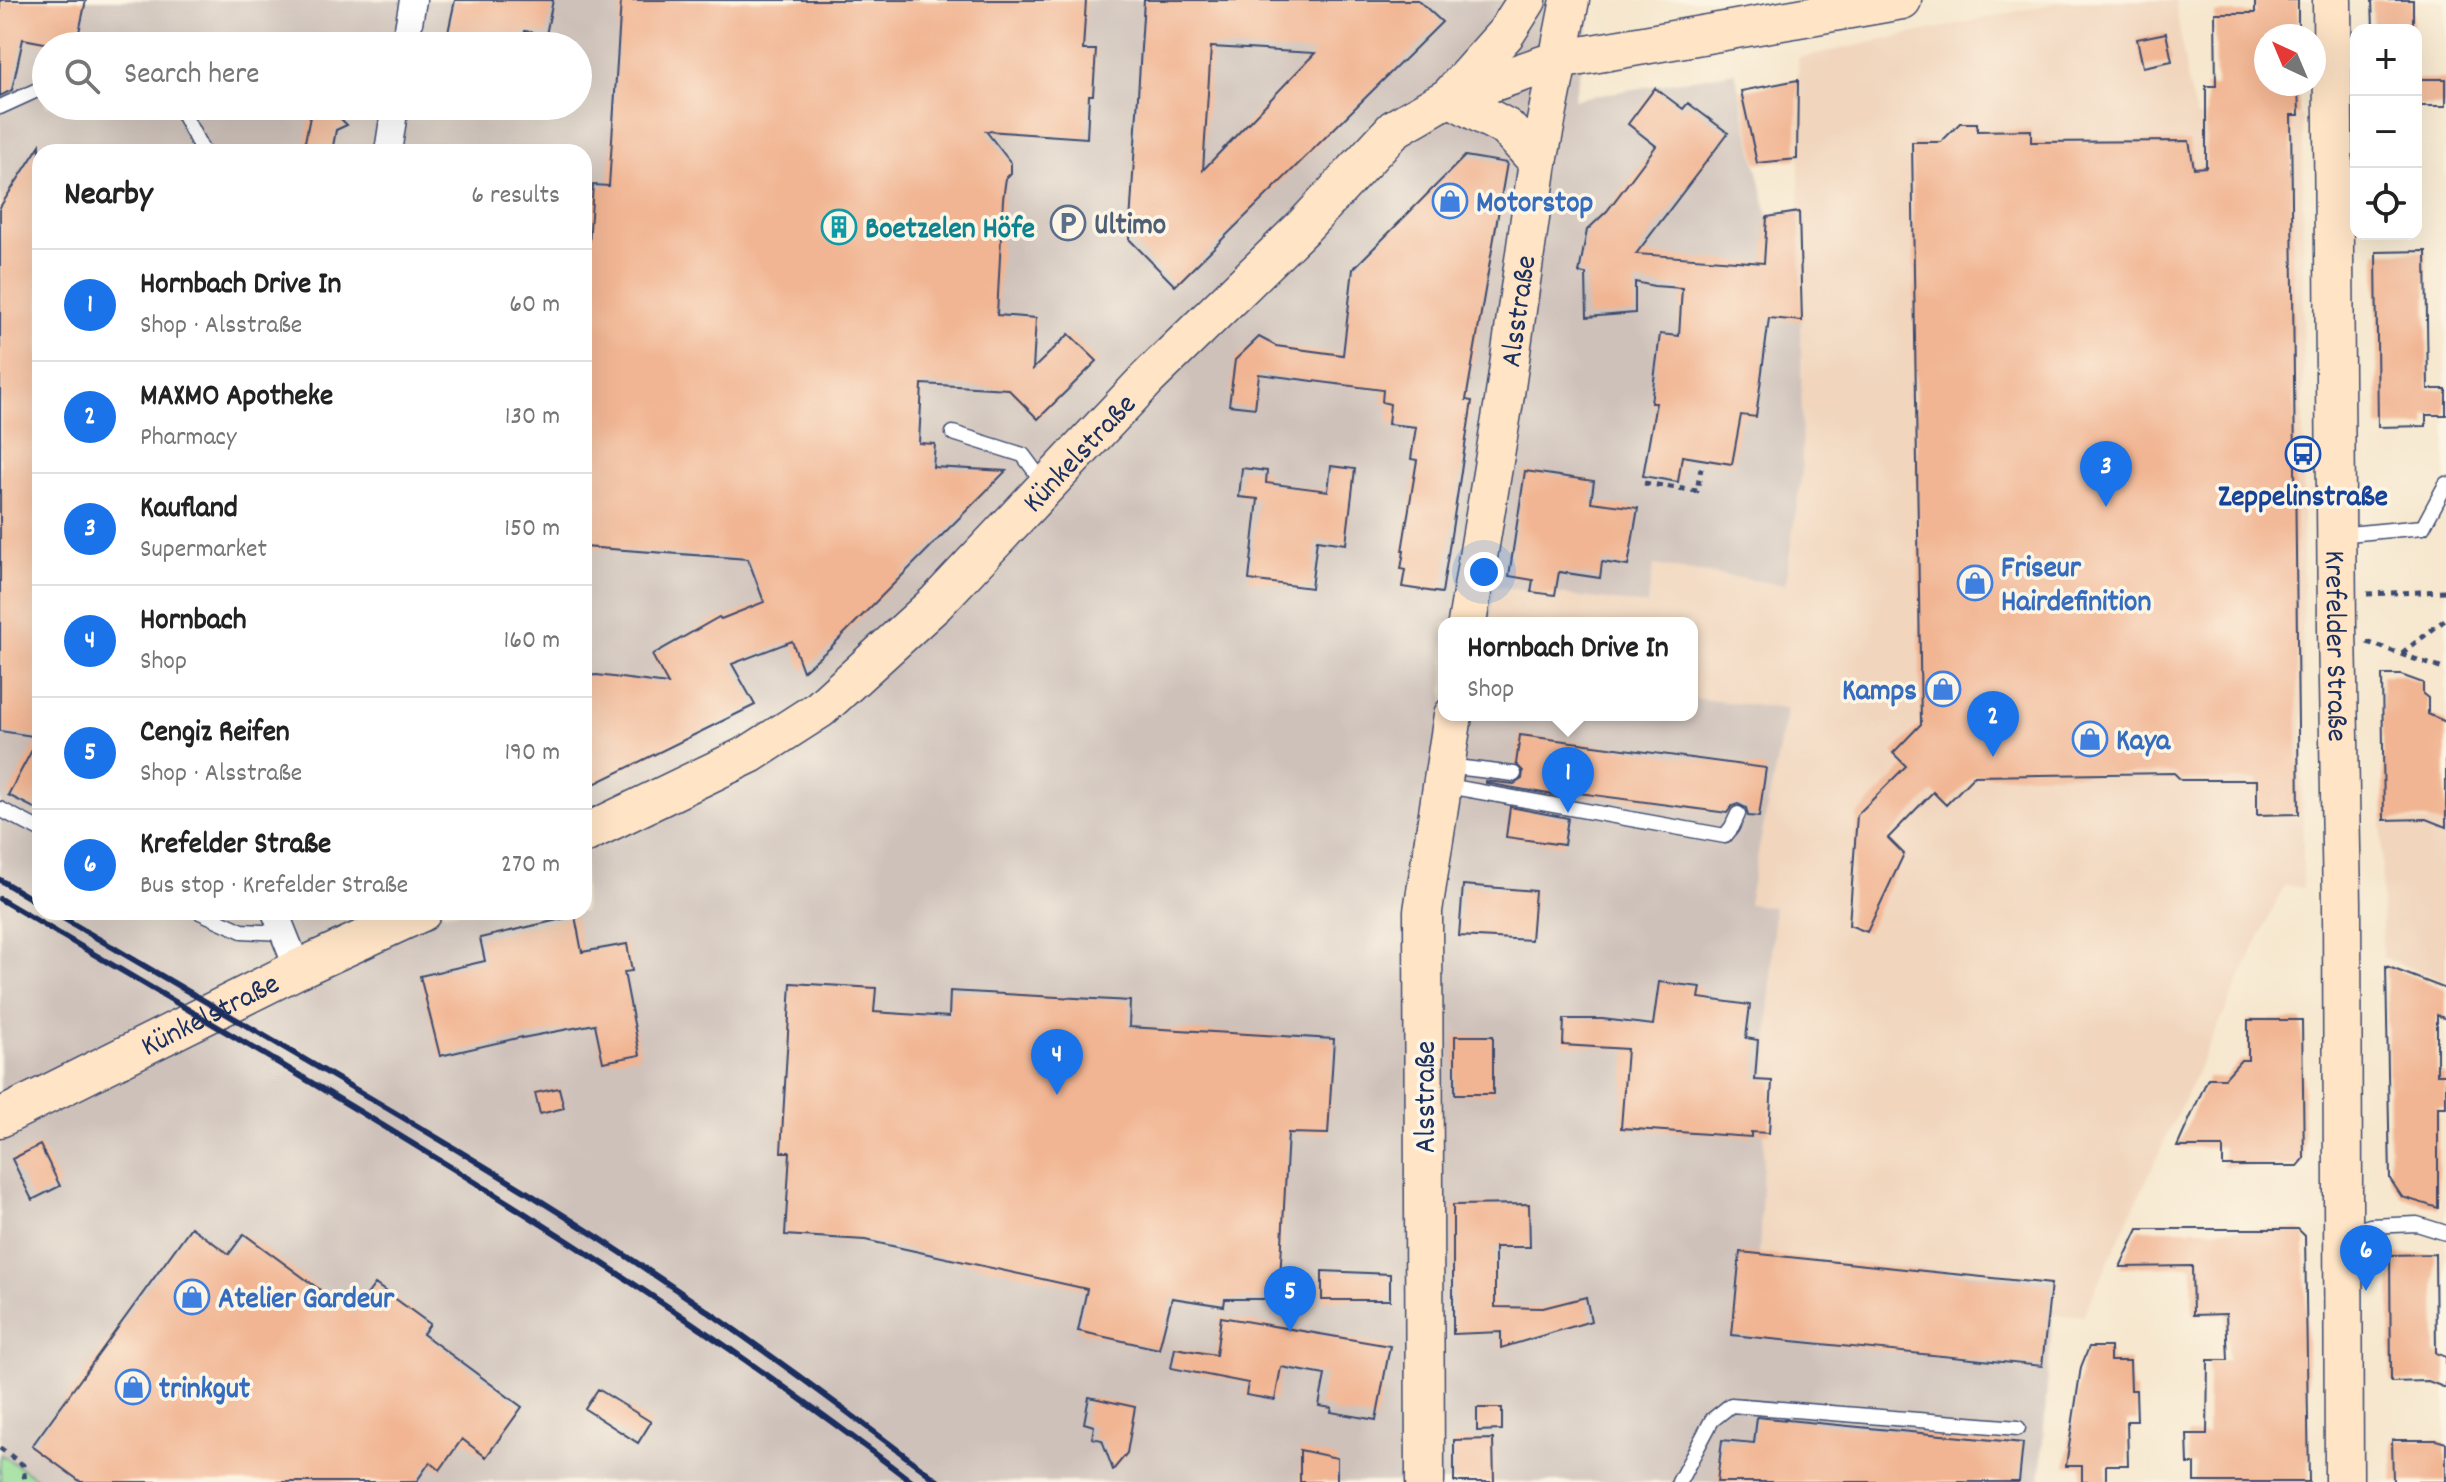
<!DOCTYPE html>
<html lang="en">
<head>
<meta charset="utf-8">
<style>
	body { margin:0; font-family:Dekko,sans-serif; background:#f6f6f6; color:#222 }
	.controls { position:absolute; right:24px; top:24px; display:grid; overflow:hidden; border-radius:16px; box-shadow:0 8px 32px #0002 }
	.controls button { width:72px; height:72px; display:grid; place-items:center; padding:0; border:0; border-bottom:2px solid #e0e0e0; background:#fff; color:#222; font:40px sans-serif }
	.compass { position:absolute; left:2254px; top:24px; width:72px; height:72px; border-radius:50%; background:#fff; box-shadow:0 8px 32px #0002; rotate:316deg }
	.you { position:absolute; left:1484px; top:572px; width:28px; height:28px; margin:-20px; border:6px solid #fff; border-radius:50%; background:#1a73e8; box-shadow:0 0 0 12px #1a73e833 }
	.badge { display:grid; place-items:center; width:52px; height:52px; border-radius:50%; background:#1a73e8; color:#fff; font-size:26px; font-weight:700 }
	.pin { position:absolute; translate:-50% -66px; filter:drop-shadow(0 2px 4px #0008) }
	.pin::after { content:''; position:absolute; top:42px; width:28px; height:24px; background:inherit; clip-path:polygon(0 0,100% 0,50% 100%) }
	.popup { position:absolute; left:1438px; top:617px; width:260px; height:104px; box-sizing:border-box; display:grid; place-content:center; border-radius:16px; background:#fff; filter:drop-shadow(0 2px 6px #0005); font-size:26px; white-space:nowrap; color:#767676 }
	.popup b { font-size:30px; color:#222 }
	.popup::after { content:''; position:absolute; left:50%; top:100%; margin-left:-16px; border:16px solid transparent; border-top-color:#fff }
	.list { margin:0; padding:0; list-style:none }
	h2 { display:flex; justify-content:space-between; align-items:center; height:104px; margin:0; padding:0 32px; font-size:34px }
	h2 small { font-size:26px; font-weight:400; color:#767676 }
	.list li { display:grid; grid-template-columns:52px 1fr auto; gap:24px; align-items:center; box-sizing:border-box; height:112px; padding:0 32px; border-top:2px solid #e0e0e0 }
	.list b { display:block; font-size:30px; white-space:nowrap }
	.list p { margin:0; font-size:26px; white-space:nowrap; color:#767676 }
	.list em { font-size:26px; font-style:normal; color:#767676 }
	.icon { flex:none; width:44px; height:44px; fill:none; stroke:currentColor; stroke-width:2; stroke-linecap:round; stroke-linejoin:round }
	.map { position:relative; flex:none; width:2446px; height:1482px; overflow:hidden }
	.search { position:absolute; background:#fff; box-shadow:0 8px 32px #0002; left:32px; top:32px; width:560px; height:88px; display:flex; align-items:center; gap:20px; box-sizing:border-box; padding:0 28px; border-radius:44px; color:#767676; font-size:30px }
	.panel { position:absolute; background:#fff; box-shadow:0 8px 32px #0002; left:32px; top:144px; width:560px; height:776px; border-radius:24px }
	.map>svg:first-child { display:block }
	.built { fill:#f1d5bd }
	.industrial { fill:#cec1ba; fill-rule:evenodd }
	.green { fill:#97de99; stroke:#59867c; stroke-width:2 }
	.building { fill:#f1b593; fill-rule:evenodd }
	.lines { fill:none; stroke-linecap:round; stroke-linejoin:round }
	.lane-casing { stroke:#3c4b6f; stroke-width:17 }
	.street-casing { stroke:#3c4b6f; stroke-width:29 }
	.secondary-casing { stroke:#3c4b6f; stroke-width:41 }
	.path { stroke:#3c4b6f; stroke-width:5; stroke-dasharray:6 6; stroke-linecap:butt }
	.lane { stroke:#fff; stroke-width:14 }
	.street { stroke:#fff; stroke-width:26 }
	.secondary { stroke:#ffe4c6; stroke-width:38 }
	.rail { stroke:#1b2f5e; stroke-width:6 }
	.labels { text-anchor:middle; stroke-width:7; stroke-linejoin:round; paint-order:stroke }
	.shop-label { font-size:30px; font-weight:bold; fill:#366cbe; stroke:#fcf5e5; text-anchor:start }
	.service-label { font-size:30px; font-weight:bold; fill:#4e5e75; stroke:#fcf5e5; text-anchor:start }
	.culture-label { font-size:30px; font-weight:bold; fill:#0d838f; stroke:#fcf5e5; text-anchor:start }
	.street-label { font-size:30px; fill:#1b2f5e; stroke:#fcf5e5 }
	.transit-label { font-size:30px; font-weight:bold; fill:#164399; stroke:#fcf5e5 }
</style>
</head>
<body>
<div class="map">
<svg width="2446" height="1482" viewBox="0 0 2446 1482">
	<rect width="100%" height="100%" fill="#fcf5e5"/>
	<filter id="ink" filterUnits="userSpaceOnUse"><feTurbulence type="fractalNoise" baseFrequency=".0125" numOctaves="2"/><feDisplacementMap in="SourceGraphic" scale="16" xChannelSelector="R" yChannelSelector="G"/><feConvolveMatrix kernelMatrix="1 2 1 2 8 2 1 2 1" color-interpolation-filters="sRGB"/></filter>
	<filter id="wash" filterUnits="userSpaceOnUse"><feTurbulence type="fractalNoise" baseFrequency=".006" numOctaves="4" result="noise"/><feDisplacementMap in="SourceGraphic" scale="32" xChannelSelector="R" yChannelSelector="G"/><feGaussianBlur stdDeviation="1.8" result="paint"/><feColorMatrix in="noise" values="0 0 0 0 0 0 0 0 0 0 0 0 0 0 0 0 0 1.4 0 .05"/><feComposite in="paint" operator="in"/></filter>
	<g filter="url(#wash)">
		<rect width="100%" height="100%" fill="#f6e7ce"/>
		<path class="built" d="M2070 0H2175L2188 85 2196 117 2303 116V888L2284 885 2083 1316 2052 1315 2055 1279 1759 1259 1774 908 1748 905 1787 709 1692 698V623H1490L1494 586 1647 605 1653 565 1802 470 1798 58Z
			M2382 821 2431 822 2446 828V982L2382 957Z"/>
		<path class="industrial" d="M0 0H1594L1574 99 1735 72 1768 215 1800 210 1802 470 1785 585 1654 565 1647 605 1494 586 1490 623H1444V715H1692V698L1787 709 1748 904 1774 907 1759 1258 2055 1279 2040 1482H42L0 1455ZM46 46H578V106H46ZM40 152H584V912H40Z"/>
		<path class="green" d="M0 1454 42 1482H0Z"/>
		<g id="blocks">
			<path class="building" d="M0 0H86L76 46H60L23 39 12 90 0 96Z
				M455 0H553L546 35 525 31 522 46H465L446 42Z
				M621 0H1086L1083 50H1096L1093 95H1089L1087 138 986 131 1011 163V173L1006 178 1003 199 997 315 1036 318 1033 369 1069 334 1097 361 1038 419 1008 389 922 384 919 443 935 444 933 467 1006 471 830 648 803 671 792 641 732 664 755 705 584 789V676L597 675 668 684 652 655 719 617 721 619 764 602 748 559 584 547V245H589L593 185 609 186Z
				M1144 0H1418L1442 22 1175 286 1129 239ZM1211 47 1315 53 1203 170Z
				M2255 0H2298V36H2266V84H2298L2299 115H2291L2299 814 2257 815V780H2181L2174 773 1974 776 1946 805 1933 792 1888 838 1904 854 1867 932 1849 925 1857 815 1906 766 1893 753 1921 724 1912 142H1941L1960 123H1977V131L2031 130V142L2189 141 2194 168 2206 167V86H2216L2215 13H2255Z
				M2372 0H2413V27L2373 28Z
				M2166 33 2172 61 2143 67 2137 39Z
				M2416 79H2446V106H2416Z
				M1798 80 1797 159 1757 163 1741 91Z
				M1655 88 1683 109 1688 103 1728 133 1636 254 1764 263 1767 217 1799 212 1802 321 1769 318 1756 417 1741 415 1732 464 1682 456 1678 482 1643 476 1656 403H1651L1660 334 1679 336 1682 288 1654 286 1635 282V313L1587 317 1586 274 1579 273 1587 230 1607 211 1656 146 1628 124Z
				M312 106H341L339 117 347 125 336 130 332 152H303Z
				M40 145V811L8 795 39 737 0 731V207Z
				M1465 156 1507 163 1466 400 1472 401 1442 593 1402 587 1405 570 1401 569 1404 551H1402L1417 460 1411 459 1416 427 1388 424 1390 404 1382 402 1383 390 1259 374 1255 408 1229 405 1235 360 1259 337 1276 346 1343 355 1353 269Z
				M2426 251 2428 389H2446V415H2426V426L2378 427 2376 252Z
				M1331 466 1355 469 1346 544 1317 540 1311 588 1249 580 1258 499 1239 497 1242 468 1267 471 1266 483 1328 491Z
				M1525 471 1594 481 1591 502 1638 508 1628 566 1602 562 1600 578 1559 572 1555 595 1531 592 1533 580 1509 576Z
				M2382 675H2401L2423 683V694L2428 698V714L2446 722V827L2426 819 2384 820Z
				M1520 735 1766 768 1759 817 1748 816 1746 808 1738 804 1732 806 1727 813 1572 792 1571 798 1486 783V781L1514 784 1522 779 1523 771 1516 764Z
				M1510 807 1568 818 1564 845 1506 837Z
				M1463 885 1535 891 1531 940 1459 936Z
				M575 916 582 952 627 944 632 971 624 972 640 1055 603 1062 595 1024 522 1038V1037L440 1056 420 976 485 961 480 938Z
				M2386 966 2446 989V1019L2437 1015V1074H2446V1107H2438V1208L2402 1197 2390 1179Z
				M1659 982 1701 987 1699 998 1750 1005 1746 1038 1758 1040 1755 1080 1772 1081 1769 1133 1751 1132V1137L1621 1128 1627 1049 1563 1045 1564 1019H1602L1653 1025Z
				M791 983 876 988 874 1012 949 1017 950 991 1130 1001 1129 1027 1334 1039 1328 1134 1288 1133 1279 1299H1225L1224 1306 1172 1298 1159 1349 1078 1331 1087 1289 865 1240 785 1235 790 1152H781Z
				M2248 1020H2302L2304 1159 2298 1166H2223V1147H2177L2208 1078H2225L2241 1060H2248Z
				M1455 1036H1493V1094H1455Z
				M559 1088 564 1108 540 1114 535 1093Z
				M40 1145 60 1186 32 1200 12 1159Z
				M1529 1204 1530 1247H1495V1307L1543 1308 1586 1297 1591 1321 1501 1348V1332L1453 1334V1205Z
				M191 1227 229 1254 244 1234 353 1314 375 1284 430 1324 423 1334 522 1407 486 1457 462 1439 440 1470 430 1462 416 1482H81L32 1446Z
				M2138 1229H2298L2305 1236 2309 1482H2195V1464H2188L2187 1434H2207L2208 1360H2228L2226 1314 2193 1315 2192 1266 2120 1267Z
				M1740 1252 2051 1284 2042 1366 1732 1335Z
				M2435 1254 2436 1353 2446 1357V1388L2428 1381 2391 1382 2390 1255Z
				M1322 1271 1390 1274V1300H1322Z
				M1221 1317 1390 1346 1376 1420 1331 1412 1332 1408 1319 1406 1325 1375 1281 1367 1275 1400 1246 1395 1248 1383 1171 1368 1175 1348 1216 1355Z
				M2089 1347H2110V1361H2130L2131 1390H2136L2137 1421H2127L2128 1465H2106V1482H2082V1466H2066L2081 1367Z
				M598 1389 651 1422 638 1443 585 1409Z
				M1089 1397 1135 1407 1127 1453 1113 1470 1102 1440 1092 1438 1094 1426 1084 1423Z
				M1477 1408H1502V1430L1477 1431Z
				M1757 1417 2023 1443 2019 1482H1717L1722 1440 1754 1443Z
				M1493 1439 1494 1482H1454V1440Z
				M2392 1440H2436L2446 1443V1482H2393Z
				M1300 1450 1337 1458V1482H1300Z"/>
		</g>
	</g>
	<g filter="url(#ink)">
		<use href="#blocks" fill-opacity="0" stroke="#3c4b6f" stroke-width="2"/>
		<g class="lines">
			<g class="lane-casing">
				<path id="lane" d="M179 106 203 152
					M0 107 46 86
					M953 433 1023 455 1046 486
					M2337 535 2423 527 2446 484
					M1447 766 1514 774
					M1442 785 1725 836 1732 827 1738 814
					M0 809 40 830
					M200 912 242 931 283 933
					M2345 1234 2370 1226 2417 1224 2446 1233
					M1679 1482 1712 1420 1731 1405 2018 1428"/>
			</g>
			<g class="street-casing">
				<path id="street" d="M405 46 413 0
					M388 152 395 106
					M275 912 298 969"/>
			</g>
			<g class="secondary-casing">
				<g id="secondary">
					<path d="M1527 0 1506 33 1449 97 1507 128 1538 162"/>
					<path id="s1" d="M2332 0 2337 628 2342 903 2344 1482"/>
					<path id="s2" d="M1467 623 1504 401 1538 162 1570 0"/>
					<path id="s3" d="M584 834 750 754 820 709 936 603 1148 378 1304 226 1394 129 1449 97 1558 60 1902 0"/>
					<path id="s4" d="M0 1118 298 969 422 912"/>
					<path d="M1425 1482 1423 911 1453 715"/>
				</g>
			</g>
			<path class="path" d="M1644 483 1697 491 1701 468
				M2367 594 2446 591
				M2367 642 2446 670
				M2402 653 2446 619
				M0 1448 23 1465 25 1482"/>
			<use href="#lane" class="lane"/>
			<use href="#street" class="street"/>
			<use href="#secondary" class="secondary"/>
			<path class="rail" d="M0 880 40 904
				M0 899C311 1082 626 1261 912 1482
				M53 912C211 1006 371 1096 528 1193 670 1281 807 1379 939 1482"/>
		</g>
	</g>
	<defs>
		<g id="shop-ring" transform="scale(1.8)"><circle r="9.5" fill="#fcf5e5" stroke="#3f7fe0" stroke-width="1.5"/><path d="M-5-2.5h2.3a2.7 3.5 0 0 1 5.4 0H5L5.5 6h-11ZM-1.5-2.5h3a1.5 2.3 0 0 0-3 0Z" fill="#3f7fe0"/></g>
		<g id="parking-ring" transform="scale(1.8)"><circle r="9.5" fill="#fcf5e5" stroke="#5c6f8a" stroke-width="1.5"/><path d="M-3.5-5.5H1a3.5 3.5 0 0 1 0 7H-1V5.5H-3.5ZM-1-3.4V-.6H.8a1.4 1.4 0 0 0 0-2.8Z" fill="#5c6f8a"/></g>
		<g id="building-ring" transform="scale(1.8)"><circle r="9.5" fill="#fcf5e5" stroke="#0f9aa8" stroke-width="1.5"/><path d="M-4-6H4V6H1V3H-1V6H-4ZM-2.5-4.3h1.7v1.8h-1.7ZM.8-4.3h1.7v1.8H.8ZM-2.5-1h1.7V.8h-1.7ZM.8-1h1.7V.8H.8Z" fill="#0f9aa8"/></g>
		<g id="bus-ring" transform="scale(1.8)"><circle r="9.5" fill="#fcf5e5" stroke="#1a4fb4" stroke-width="1.5"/><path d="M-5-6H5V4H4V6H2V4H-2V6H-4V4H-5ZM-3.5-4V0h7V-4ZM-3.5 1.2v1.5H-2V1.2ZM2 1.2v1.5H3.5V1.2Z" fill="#1a4fb4"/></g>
	</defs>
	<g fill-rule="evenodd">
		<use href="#shop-ring" x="1450" y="201"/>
		<use href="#parking-ring" x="1068" y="223"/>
		<use href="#building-ring" x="839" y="227"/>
		<use href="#bus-ring" x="2303" y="454"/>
		<use href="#shop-ring" x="1975" y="583"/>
		<use href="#shop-ring" x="1943" y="689"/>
		<use href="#shop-ring" x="2090" y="739"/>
		<use href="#shop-ring" x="192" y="1297"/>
		<use href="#shop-ring" x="133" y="1387"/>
	</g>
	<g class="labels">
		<g class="shop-label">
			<text x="1476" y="211">Motorstop</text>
			<text x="2001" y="576">Friseur<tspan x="2001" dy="34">Hairdefinition</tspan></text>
			<text x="1917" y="699" text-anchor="end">Kamps</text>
			<text x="2116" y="749">Kaya</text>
			<text x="218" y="1307">Atelier Gardeur</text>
			<text x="159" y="1397">trinkgut</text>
		</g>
		<g class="service-label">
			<text x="1094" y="233">Ultimo</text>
		</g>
		<g class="culture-label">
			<text x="865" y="237">Boetzelen Höfe</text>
		</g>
		<g class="street-label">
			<text dy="10" stroke="none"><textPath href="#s2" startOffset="316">Alsstraße</textPath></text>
			<text dy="10" stroke="none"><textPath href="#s3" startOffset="632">Künkelstraße</textPath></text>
			<text dy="10" stroke="none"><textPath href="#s1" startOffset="646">Krefelder Straße</textPath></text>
			<text dy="10" stroke="none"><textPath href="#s4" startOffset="234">Künkelstraße</textPath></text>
			<text transform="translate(1424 1097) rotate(-90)" y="10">Alsstraße</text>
		</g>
		<g class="transit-label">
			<text x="2303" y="505">Zeppelinstraße</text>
		</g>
	</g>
</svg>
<div class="controls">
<button>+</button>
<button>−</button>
<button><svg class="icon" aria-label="locate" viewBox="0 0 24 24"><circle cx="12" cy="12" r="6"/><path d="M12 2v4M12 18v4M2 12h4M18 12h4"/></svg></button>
</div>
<svg class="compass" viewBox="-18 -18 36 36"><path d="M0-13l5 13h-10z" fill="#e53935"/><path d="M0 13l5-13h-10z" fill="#767676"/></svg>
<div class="you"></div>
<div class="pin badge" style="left:1568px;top:813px">1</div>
<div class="popup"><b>Hornbach Drive In</b>Shop</div>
<div class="pin badge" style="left:1993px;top:757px">2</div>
<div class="pin badge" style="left:2106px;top:507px">3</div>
<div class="pin badge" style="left:1057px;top:1095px">4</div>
<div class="pin badge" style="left:1290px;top:1332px">5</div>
<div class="pin badge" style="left:2366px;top:1291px">6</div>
<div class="search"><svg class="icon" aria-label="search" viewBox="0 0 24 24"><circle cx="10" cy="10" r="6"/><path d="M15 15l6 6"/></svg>Search here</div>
<section class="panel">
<h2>Nearby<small>6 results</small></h2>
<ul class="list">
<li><span class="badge">1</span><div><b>Hornbach Drive In</b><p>Shop · Alsstraße</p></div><em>60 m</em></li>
<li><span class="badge">2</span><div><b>MAXMO Apotheke</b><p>Pharmacy</p></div><em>130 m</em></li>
<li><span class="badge">3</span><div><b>Kaufland</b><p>Supermarket</p></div><em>150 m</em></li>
<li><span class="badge">4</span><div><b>Hornbach</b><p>Shop</p></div><em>160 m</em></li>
<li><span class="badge">5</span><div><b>Cengiz Reifen</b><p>Shop · Alsstraße</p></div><em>190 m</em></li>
<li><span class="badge">6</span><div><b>Krefelder Straße</b><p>Bus stop · Krefelder Straße</p></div><em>270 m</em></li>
</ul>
</section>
</div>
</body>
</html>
